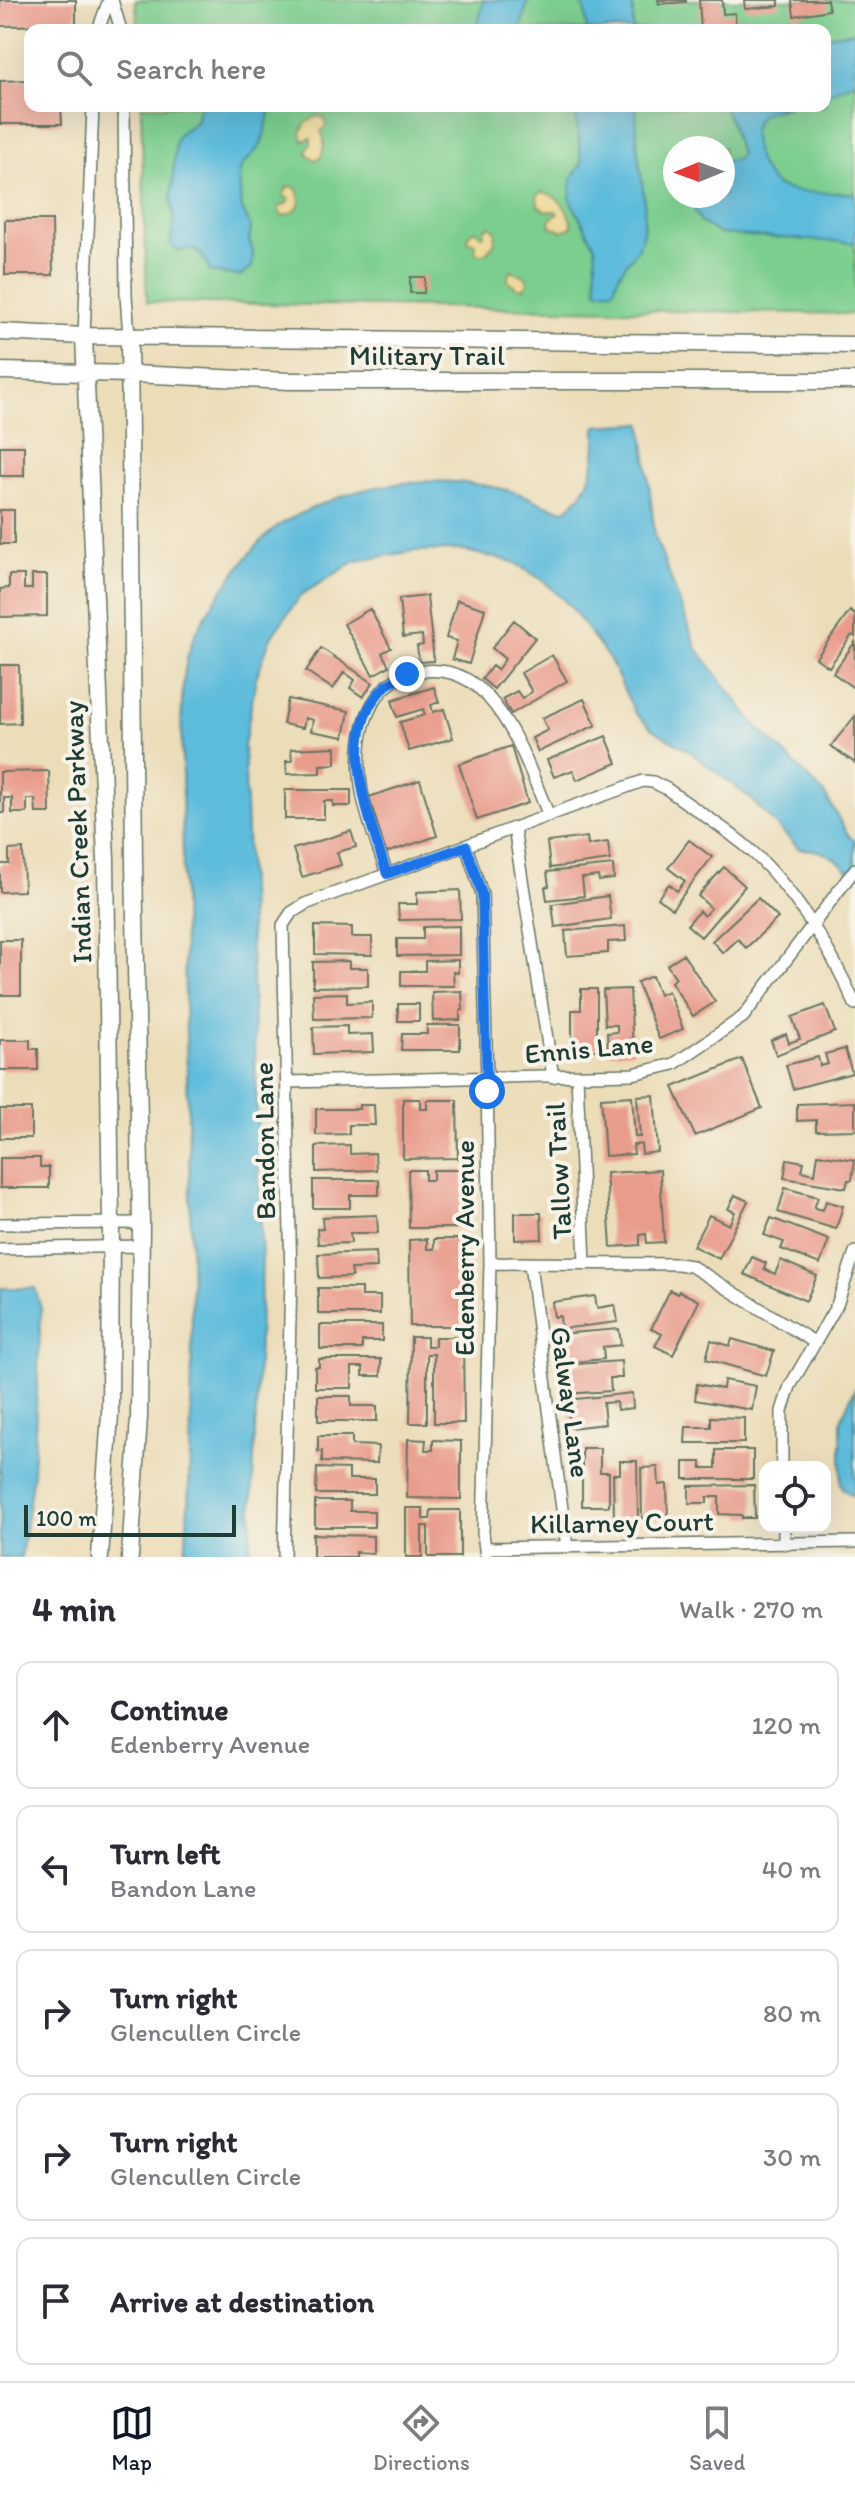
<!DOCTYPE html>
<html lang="en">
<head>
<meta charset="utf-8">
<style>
	body { margin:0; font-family:Itim,sans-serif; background:#f7f7f7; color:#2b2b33 }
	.controls { position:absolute; right:24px; bottom:24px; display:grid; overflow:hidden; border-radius:16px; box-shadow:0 8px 32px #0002 }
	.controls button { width:72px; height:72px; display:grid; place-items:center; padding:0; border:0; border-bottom:2px solid #e1e1e2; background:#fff; color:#2b2b33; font:40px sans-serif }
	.compass { position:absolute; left:663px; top:136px; width:72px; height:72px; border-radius:50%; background:#fff; box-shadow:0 8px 32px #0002; rotate:269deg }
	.scale { position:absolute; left:24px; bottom:20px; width:212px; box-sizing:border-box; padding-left:8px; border:4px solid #1f3d34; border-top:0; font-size:22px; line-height:28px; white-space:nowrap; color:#1f3d34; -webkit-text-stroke:6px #f7f3e8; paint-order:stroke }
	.stop { position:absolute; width:24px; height:24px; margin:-18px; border:6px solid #1a73e8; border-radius:50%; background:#fff }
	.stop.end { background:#1a73e8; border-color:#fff; box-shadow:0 2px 8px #0008 }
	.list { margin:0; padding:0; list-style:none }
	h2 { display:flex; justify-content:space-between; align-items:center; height:104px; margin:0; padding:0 32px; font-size:34px }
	h2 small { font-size:26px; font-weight:400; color:#7c7c81 }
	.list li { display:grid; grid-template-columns:52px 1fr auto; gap:24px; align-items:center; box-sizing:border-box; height:128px; margin:0 16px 16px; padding:0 16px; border:2px solid #e1e1e2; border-radius:16px }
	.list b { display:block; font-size:30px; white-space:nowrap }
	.list p { margin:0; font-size:26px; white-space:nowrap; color:#7c7c81 }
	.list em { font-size:26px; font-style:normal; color:#7c7c81 }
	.icon { flex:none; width:44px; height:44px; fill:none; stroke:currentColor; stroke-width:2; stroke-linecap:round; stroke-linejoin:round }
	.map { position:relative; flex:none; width:855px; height:1557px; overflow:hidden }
	.search { position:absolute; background:#fff; box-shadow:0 8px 32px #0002; left:24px; right:24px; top:24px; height:88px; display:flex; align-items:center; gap:20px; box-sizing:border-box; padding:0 28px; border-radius:16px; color:#7c7c81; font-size:30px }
	.sheet { height:824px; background:#fff }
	nav { display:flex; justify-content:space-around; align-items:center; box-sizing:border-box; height:112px; border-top:2px solid #e1e1e2; background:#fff; font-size:22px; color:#7c7c81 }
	nav a { display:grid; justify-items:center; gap:4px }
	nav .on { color:#111827 }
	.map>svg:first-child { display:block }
	.green { fill:#7cce8f; stroke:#4e8662; stroke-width:2; fill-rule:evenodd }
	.sand { fill:#eeda9e; stroke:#868c69; stroke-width:2 }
	.water { fill:#5dbbdb; stroke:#3e7c88; stroke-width:2 }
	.building { fill:#e99c8c }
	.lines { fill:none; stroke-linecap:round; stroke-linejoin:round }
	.street-casing { stroke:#677563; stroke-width:14 }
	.secondary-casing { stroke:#677563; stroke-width:19 }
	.street { stroke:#fff; stroke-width:11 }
	.secondary { stroke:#fff; stroke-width:16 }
	.route { stroke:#1a73e8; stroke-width:10 }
	.labels { text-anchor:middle; stroke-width:8; stroke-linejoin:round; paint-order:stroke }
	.street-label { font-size:28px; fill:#1f3d34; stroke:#f7f3e8 }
</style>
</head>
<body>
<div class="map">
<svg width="855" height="1557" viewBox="0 0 855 1557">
	<rect width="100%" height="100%" fill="#f7f3e8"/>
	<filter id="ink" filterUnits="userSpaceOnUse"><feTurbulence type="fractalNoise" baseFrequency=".0125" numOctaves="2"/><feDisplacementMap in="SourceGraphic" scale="16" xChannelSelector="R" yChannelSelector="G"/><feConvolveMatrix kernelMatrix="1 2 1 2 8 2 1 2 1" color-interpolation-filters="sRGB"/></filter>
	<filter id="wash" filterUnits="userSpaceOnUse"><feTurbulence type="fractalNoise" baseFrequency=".006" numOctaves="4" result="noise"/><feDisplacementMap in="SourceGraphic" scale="32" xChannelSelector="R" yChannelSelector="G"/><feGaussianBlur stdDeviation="1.8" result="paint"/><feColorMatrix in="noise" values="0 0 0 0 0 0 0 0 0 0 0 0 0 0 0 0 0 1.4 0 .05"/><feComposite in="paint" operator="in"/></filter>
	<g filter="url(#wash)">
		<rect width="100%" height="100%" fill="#ecddb9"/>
		<path class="green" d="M135 0H855V314L147 302 141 106H825V30H139ZM675 148H723V196H675Z"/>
		<path class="sand" d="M317 116 325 118 326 126 321 131C326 141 324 146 321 157L315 160 307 154V149L311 144V138L303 141 301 132 306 123Z
			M288 186 296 188C304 205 299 212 282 216L278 208 289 202 288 198 283 196Z
			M542 192C559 195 570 211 572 227L561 231 551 227 550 219 558 214 556 211H546L538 206 537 196Z
			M491 226 496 232 494 244 486 253 477 254 475 251 476 244 468 242V235L475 230 483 236 485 228Z
			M512 271 525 276 528 282 525 288H518L508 281V275Z"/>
		<path class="water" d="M484 0H528L520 30H476Z
			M579 0H633V30H587L585 10Z
			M855 32V82L825 94V36Z
			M200 106H272L261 145 242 166 239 175 241 206 251 228 249 241 253 251 252 267 240 276 210 272C205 256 196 244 178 251L170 244 174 222 171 198 176 139 181 132 196 122Z
			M578 106H636C637 124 636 144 639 162 643 186 647 213 642 237 638 257 619 264 614 290L597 291 595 246 570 200 572 178 582 163 576 120Z
			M723 106H789C781 109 766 110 760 116 743 132 761 179 780 187 804 196 830 191 855 194V243L720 234 701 222 695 211 694 196H723V162L737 159 740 154 730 120Z
			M642 423 655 536 697 649 754 723 824 793 849 836 855 841V878C839 859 824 848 799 849L750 798 689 751 652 729 635 713 611 662 571 607 544 581 513 562 460 550 414 551 356 561 301 595 270 639 256 678 244 746 262 1262 250 1557H185C200 1338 186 1119 183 900 183 855 182 809 182 763 181 730 180 679 190 648 200 616 251 546 278 526 285 521 294 517 302 513 357 485 420 475 481 485 496 487 514 491 528 497 541 503 550 508 566 510 593 488 597 460 596 426Z
			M0 1288H35L41 1308 33 1473 21 1557H0Z
			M855 1388V1496L844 1490 841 1483V1420Z"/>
		<g id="blocks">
			<path class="building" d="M0 0H76V25L0 26Z
				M658 0H686V2L659 4Z
				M699 0H722L723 14 735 13 736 30H701Z
				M744 0H779V6L745 9Z
				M792 0H827L829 10 794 16Z
				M30 80V106H61L62 124H0V81Z
				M5 220H52L53 275H5Z
				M410 277H425L424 293H410Z
				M0 446H24V476H0Z
				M0 510H14V544H0Z
				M9 575H24V589H32V575H47V616L0 617V589L9 588Z
				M427 596 434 661 419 662 417 646 423 645 422 635 403 637 399 599Z
				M457 600 485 609 469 664 452 659 457 641 446 638Z
				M370 609 391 648 382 653 389 666 373 675 344 624Z
				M850 611 855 615V637L852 635 829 667 816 658Z
				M514 620 535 638 494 689 482 679 492 666 497 670 505 659 492 648Z
				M855 642V689L833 673Z
				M321 648 373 683 363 697 350 688 355 680 344 672 333 689 306 671Z
				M552 655 567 681 511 714 502 699 517 691 522 698 532 692 521 673Z
				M0 665H19L20 723 0 724Z
				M434 687 439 702 431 705 433 712 444 709 453 738 409 751 400 722 425 715 423 709 397 717 392 700Z
				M288 699 349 711 344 737 311 731 313 720 305 718 303 728 283 724Z
				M584 699 596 725 538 752 532 738 548 730 542 718Z
				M855 716V763L831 746Z
				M606 736 617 763 577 780 573 770 554 777 547 760Z
				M511 746 528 803 477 820 459 764Z
				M336 747V764L320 765V773L287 774 286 761H292L291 749Z
				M49 771 50 813H36L35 799H27V813H12V798H4V813H0V772Z
				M420 780 437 836 386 853 369 797Z
				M285 790H351V806H333V801H324V819H285Z
				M351 831 356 847 337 852 341 865 302 877 293 849Z
				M587 837 588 845 608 842 610 860 550 868 547 842Z
				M689 840 712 857 672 909 658 898 669 884 677 891 685 881 668 868Z
				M23 849 24 891 0 892V864H9V850Z
				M613 865 614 879 599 881 598 876 582 878 584 896 547 900 545 887 549 886 547 872Z
				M724 867 745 886 701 937 687 925 699 911 704 916 711 908 698 896Z
				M460 890 461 919 399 920 398 904H417V892Z
				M608 896 611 919 555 927 552 904Z
				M758 898 778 918 746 948 738 939 723 953 712 941Z
				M315 926 352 927V937H372V955L315 954Z
				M459 926V955L397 956V939H423V927Z
				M625 926 626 941 608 942V953L567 956 565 931Z
				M0 940H21V995H0Z
				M683 954 715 1002 693 1016 671 982 676 978 667 965Z
				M458 960V973L453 972 454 986H401V971H425V961Z
				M349 961V968H368V986L313 987V962Z
				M652 976 659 995 668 991 683 1029 659 1039 637 982Z
				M581 989H597V1050H572V1010H581Z
				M630 989 633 1052 608 1053 607 1033 617 1032V1025H605L603 990Z
				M462 991 463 1010 460 1011V1020L433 1021 432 992Z
				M347 993V1003L372 1002V1018L314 1019 313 994Z
				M398 1004H419V1021H398Z
				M825 1005 835 1032 776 1055 771 1040 786 1034 789 1043 800 1039 792 1017Z
				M427 1025H460V1050H401L402 1034H427Z
				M347 1026V1035L373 1034 374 1052 314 1054 313 1027Z
				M0 1040H30V1049H38V1070H0Z
				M845 1049 852 1073 793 1089 786 1065 818 1057 820 1066 828 1064 825 1054Z
				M742 1059 762 1108 695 1136 673 1087Z
				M654 1095 658 1152 642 1154 641 1144 633 1145 634 1154 605 1156 601 1098 632 1096 635 1137H640L637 1096Z
				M403 1099H420V1109H427V1100H457L458 1158 403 1159Z
				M855 1102V1130L816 1131V1120L797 1121V1104Z
				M359 1105H374L375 1125H349V1134L316 1135V1109H359Z
				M0 1109H31V1138H0Z
				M350 1145V1154L375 1153 376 1170 316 1172V1146Z
				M818 1154 855 1160 852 1180H848L846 1188 784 1178 787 1159 804 1162 802 1171 815 1174Z
				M0 1158H40V1167H49V1188H0Z
				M408 1170H425V1180H433V1170H463L464 1228H409Z
				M660 1170 664 1242 647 1243 646 1234 640 1235V1245L611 1247 606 1173Z
				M313 1180H379V1195H350V1208H313Z
				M785 1188 818 1197 814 1208 823 1210 826 1201 843 1206 836 1229 778 1212Z
				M735 1195 748 1201 719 1259 693 1246 709 1215 729 1225 735 1212 728 1209Z
				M515 1213H541L542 1239 515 1240Z
				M377 1215 378 1233H350L351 1243 318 1244 317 1229H323L322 1217Z
				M771 1218 829 1240 820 1264 781 1249 784 1242 764 1235Z
				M427 1239V1249H434V1239H464L462 1326H410L409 1240Z
				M376 1252 377 1268 351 1269 352 1277 319 1278 318 1254Z
				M752 1257 766 1263 764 1269 775 1274 781 1260 817 1276 806 1301 744 1274Z
				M318 1288H361V1296H380V1314H318Z
				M670 1290 678 1294 679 1291 699 1301 673 1355 655 1346 662 1334 651 1329Z
				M595 1296 597 1308 615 1305 618 1322 561 1329 560 1316 554 1317 552 1302Z
				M320 1325H382V1341H362V1349H320Z
				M619 1329 621 1345 603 1347 604 1359 562 1363 559 1334Z
				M411 1337H427V1346H435V1337H463L464 1423H434V1354H427V1423H410Z
				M732 1339 774 1351 766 1376 706 1359 711 1340 730 1346Z
				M319 1359H381V1376H363V1367H352V1388H315V1367H319Z
				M621 1361 622 1378H610L611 1391 564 1394 562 1365Z
				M724 1380 756 1386 752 1410 695 1400 697 1384 723 1389Z
				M632 1393 633 1408 617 1410 616 1402 603 1403 605 1424 570 1428 567 1400Z
				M318 1396H351V1406H377V1421H318Z
				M711 1417 744 1418V1443H685L686 1427H711Z
				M318 1436H352V1445L378 1446 377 1463 322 1462V1451L318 1452Z
				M408 1439 426 1440 425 1450H433V1440L461 1441V1499L407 1498Z
				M582 1448H600V1472H609V1506H582Z
				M716 1450H753V1479H684V1462H701V1468H716Z
				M620 1461H637L638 1519H614L613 1474H620Z
				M658 1467 659 1485 667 1484 668 1518 642 1519 641 1468Z
				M317 1468 349 1469V1479H375V1494H316Z
				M754 1485 755 1518H742V1515L719 1514V1497H707V1503H689V1486Z
				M315 1501H350V1511H374V1527H315Z
				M406 1508H423V1519H430L431 1510H460V1557H428V1526H422V1557H406Z
				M313 1534 373 1536V1553L355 1552V1557H313Z"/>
		</g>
	</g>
	<g filter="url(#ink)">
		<use href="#blocks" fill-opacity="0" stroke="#677563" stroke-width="2"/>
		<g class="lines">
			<g class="street-casing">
				<path id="street" d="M112 0 121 30
					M98 30 109 0
					M124 106 126 295 129 336
					M84 336 93 106
					M514 828 553 1077
					M466 846 482 894 487 1079 490 1263 483 1533 486 1557
					M387 874C380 853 372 832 366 810 352 759 356 680 422 671 448 668 470 677 487 696 517 729 532 775 549 816
					M577 1076 585 1263
					M287 1082 633 1074 674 1064 743 1017 855 869
					M0 1224 141 1223
					M0 1249 141 1246
					M490 1263 678 1264 691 1266 814 1342
					M530 1264 567 1547
					M782 1467V1411L790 1386 837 1305 855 1252
					M784 1527V1544
					M486 1548 855 1542
					M284 1557 291 1278 283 925 291 913 305 904 643 781 653 782 667 789C693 808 722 826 747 847 792 885 831 950 855 1004"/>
			</g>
			<g class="secondary-casing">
				<path id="secondary" d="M0 332 84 336 855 345
					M84 336 106 860 111 1223 110 1414 100 1557
					M129 336 134 862 141 1223 139 1417 130 1557
					M0 371 132 374 289 381H855"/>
			</g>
			<use href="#street" class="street"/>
			<use href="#secondary" class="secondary"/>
		</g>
	</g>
	<g class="lines" filter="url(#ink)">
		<path class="route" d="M407 674C400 678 392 681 386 686 334 732 370 821 387 874L466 846 482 894 487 1091"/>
	</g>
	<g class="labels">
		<g class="street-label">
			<text x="427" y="365">Military Trail</text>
			<text transform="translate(77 832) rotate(-92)" y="10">Indian Creek Parkway</text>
			<text transform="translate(589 1048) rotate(-5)" y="10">Ennis Lane</text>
			<text transform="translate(264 1141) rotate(-91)" y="10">Bandon Lane</text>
			<text transform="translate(558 1171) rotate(-93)" y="10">Tallow Trail</text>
			<text transform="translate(464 1248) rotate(-90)" y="10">Edenberry Avenue</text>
			<text transform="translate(571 1402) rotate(82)" y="10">Galway Lane</text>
			<text transform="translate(622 1522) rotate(-1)" y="10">Killarney Court</text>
		</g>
	</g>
</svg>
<div class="controls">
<button><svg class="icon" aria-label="locate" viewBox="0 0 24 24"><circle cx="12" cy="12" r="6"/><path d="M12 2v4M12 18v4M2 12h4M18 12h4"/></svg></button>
</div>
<svg class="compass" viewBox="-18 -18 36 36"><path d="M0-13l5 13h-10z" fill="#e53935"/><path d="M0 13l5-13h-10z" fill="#7c7c81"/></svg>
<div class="scale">100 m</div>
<div class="stop" style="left:487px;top:1091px"></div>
<div class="stop end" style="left:407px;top:674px"></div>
<div class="search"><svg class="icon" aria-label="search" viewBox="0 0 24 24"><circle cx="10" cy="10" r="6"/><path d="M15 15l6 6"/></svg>Search here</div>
</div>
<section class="sheet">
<h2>4 min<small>Walk · 270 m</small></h2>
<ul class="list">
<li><svg class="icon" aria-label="ahead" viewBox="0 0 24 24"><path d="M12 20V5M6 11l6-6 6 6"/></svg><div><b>Continue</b><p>Edenberry Avenue</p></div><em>120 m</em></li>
<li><svg class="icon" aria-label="left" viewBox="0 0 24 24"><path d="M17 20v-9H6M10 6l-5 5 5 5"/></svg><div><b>Turn left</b><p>Bandon Lane</p></div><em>40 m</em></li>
<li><svg class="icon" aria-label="right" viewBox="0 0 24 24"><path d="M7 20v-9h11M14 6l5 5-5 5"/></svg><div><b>Turn right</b><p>Glencullen Circle</p></div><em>80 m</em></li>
<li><svg class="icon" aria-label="right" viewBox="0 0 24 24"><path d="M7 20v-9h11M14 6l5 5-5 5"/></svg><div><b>Turn right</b><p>Glencullen Circle</p></div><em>30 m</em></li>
<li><svg class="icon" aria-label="arrive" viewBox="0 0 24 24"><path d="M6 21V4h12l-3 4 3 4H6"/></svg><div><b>Arrive at destination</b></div></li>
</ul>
</section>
<nav>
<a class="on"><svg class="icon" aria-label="map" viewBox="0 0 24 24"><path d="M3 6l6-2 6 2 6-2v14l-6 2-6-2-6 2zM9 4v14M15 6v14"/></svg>Map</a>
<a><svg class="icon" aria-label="directions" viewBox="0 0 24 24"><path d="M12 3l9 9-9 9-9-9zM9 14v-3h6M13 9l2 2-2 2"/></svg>Directions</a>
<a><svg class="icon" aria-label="saved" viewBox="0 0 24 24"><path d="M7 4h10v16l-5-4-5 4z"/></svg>Saved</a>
</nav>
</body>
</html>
